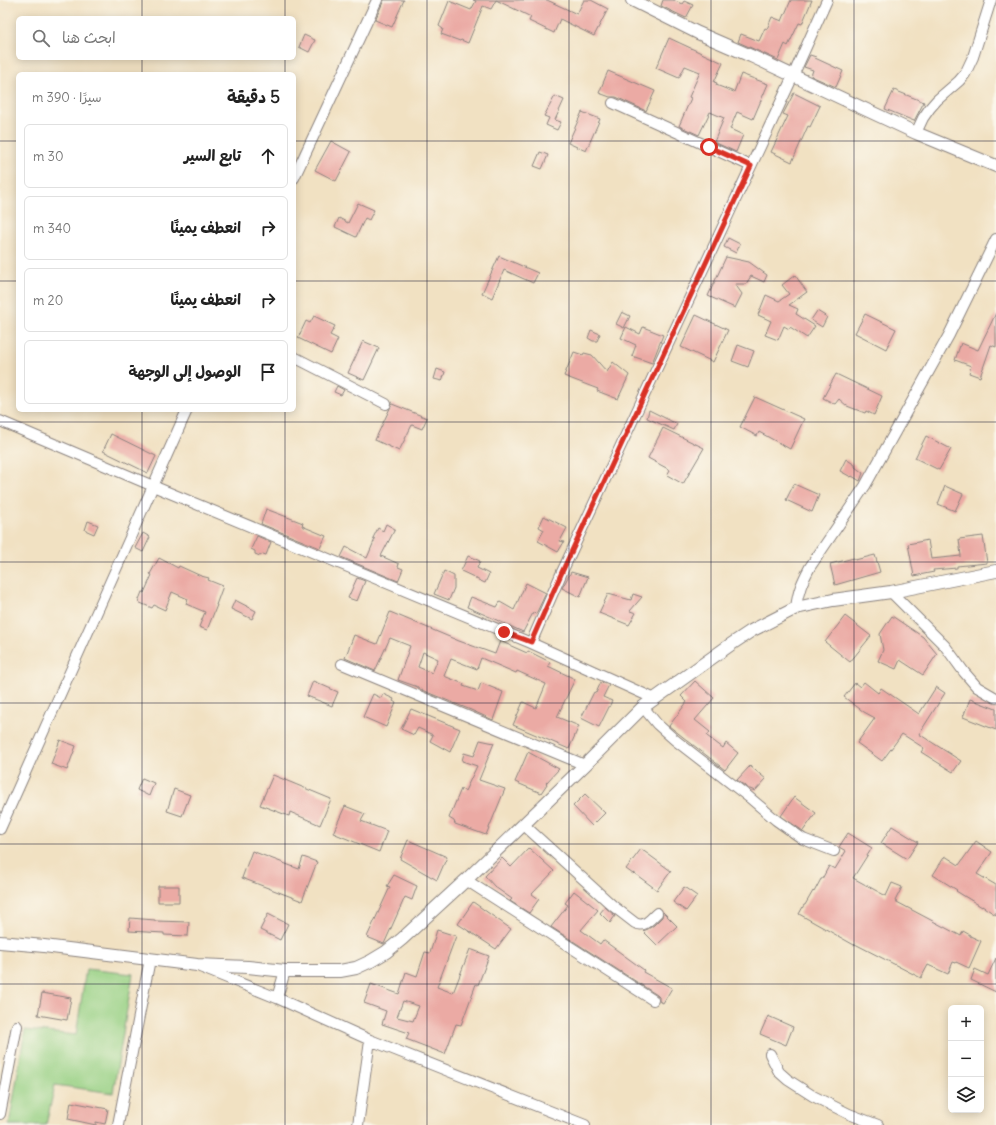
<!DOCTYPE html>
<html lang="ar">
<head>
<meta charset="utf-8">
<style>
	body { margin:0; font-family:Delius,"Playpen Sans Arabic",sans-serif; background:#f6f6f6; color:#222; direction:rtl }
	.controls { position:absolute; right:12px; bottom:12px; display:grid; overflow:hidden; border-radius:6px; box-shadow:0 2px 10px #0003 }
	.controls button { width:36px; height:36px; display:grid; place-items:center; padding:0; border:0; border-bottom:1px solid #e0e0e0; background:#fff; color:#222; font:20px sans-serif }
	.stop { position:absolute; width:12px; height:12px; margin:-9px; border:3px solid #d93025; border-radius:50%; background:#fff }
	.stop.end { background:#d93025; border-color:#fff; box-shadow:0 1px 4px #0008 }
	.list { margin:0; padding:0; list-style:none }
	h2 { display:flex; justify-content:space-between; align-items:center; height:52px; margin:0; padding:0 16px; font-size:17px }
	h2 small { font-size:13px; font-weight:400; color:#767676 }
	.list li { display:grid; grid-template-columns:26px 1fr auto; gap:12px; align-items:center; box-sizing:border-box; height:64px; margin:0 8px 8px; padding:0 8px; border:1px solid #e0e0e0; border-radius:6px }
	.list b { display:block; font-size:15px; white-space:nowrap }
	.list em { font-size:13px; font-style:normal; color:#767676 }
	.icon { flex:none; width:22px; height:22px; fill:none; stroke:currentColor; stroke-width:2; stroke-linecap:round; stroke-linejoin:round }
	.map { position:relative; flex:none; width:996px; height:1125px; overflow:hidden; direction:ltr }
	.search { position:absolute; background:#fff; box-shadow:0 2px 10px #0003; left:16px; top:16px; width:280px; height:44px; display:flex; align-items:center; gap:10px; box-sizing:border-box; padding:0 14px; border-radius:6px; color:#767676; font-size:15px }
	.panel { position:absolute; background:#fff; box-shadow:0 2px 10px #0003; left:16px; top:72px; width:280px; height:340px; border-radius:6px; direction:rtl }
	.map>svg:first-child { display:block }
	.grass { fill:#97d083; stroke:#5c795f }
	.building { fill:#ebaaa4; fill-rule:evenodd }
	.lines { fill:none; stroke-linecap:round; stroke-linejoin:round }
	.minor-casing { stroke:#8a827e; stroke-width:12 }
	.tertiary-casing { stroke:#8a827e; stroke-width:14 }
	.minor { stroke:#fff; stroke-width:10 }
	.tertiary { stroke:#fff; stroke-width:12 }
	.route { stroke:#d93025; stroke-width:5 }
	.grid { fill:none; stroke:#22223b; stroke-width:1; stroke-opacity:0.55 }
</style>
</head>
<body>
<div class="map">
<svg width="996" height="1125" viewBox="0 0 996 1125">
	<rect width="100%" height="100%" fill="#fbf7ec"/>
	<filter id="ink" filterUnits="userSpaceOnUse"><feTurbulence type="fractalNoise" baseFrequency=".025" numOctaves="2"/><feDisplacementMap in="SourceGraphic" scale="8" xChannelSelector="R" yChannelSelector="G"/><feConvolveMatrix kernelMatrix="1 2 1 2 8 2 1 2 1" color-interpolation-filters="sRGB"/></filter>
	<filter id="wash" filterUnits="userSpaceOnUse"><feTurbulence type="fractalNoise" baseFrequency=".012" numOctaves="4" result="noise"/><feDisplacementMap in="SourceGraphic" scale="16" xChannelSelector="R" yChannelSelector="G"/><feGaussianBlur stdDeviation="0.9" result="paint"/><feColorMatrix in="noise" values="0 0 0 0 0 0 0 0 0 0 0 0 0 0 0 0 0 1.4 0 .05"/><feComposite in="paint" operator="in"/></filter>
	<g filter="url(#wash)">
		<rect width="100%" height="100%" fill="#f1e1c2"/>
		<path class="grass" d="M86 969 133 974 113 1093 55 1085 46 1125H9L25 1030 76 1035Z"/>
		<g id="blocks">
			<path class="building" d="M384 0H404L392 27 375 20Z
				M473 0H547L577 14 584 0H591L608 9 594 36 560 19 554 33 529 21 531 17 496 0 491 9 483 6 468 43 461 40 460 41 441 34 443 29 439 26 449 1 471 10 476 1Z
				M663 0H673L682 4 684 1 693 5 686 18 661 6Z
				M791 0H812L802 24 799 23 788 46 785 44 778 60 738 42 741 34 759 41 765 28 767 29 772 17 782 21Z
				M304 35 315 40 309 52 299 47Z
				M669 38 723 63 714 82 717 83 716 85 734 92 741 74 768 84 753 119 737 112 730 129 743 135 736 152 714 142 724 118 710 112 699 135 679 126 691 98 689 97 700 72 685 66 679 78 656 68Z
				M810 55 816 57 815 58 843 71 836 87 811 76 813 70 804 67Z
				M608 71 655 91 646 111 616 97H610L599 93Z
				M894 90 924 102 914 121 885 109Z
				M794 93 820 106 810 127 808 126 792 162 771 152 788 116 783 114Z
				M555 96 564 100 555 120 561 122 557 130 546 125 549 118 544 116Z
				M582 112 600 119 586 151 568 143Z
				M331 141 351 152 336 181 315 170Z
				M540 152 548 155 542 169 534 166Z
				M358 203 374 210 369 220 365 218 356 237 335 227 339 218 348 223Z
				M728 238 740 244 736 253 724 247Z
				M499 256 538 273 533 283 504 270 492 298 482 293Z
				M726 257 749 262 767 275 764 282 751 276 746 284H735L742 294 735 308 708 296Z
				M795 275 807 292 789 305 798 309 796 314 815 326 807 338 790 327 789 329 784 326 778 340 765 335 771 321 758 315 766 295 779 301 789 294 782 285Z
				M817 311 827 317 822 327 811 320Z
				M622 312 630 316 624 328 616 324Z
				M996 313V347L991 345 980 377 969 373 971 366 955 360 961 343 978 350Z
				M865 314 896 329 886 349 855 333Z
				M696 315 728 330 713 362 681 347Z
				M314 316 335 326 330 335 338 339 331 354 298 338 306 321 310 323Z
				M626 327 640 334 643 327 663 335 652 363 632 356 636 345 621 338Z
				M591 330 600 334 597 341H593L588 338Z
				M363 341 379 348 364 380 348 373Z
				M738 345 754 351 748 367 732 361Z
				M574 352 583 355 584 353 592 355 607 372 613 362 629 375 618 399 597 391 598 389 564 376Z
				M437 369 445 372 442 381 434 379Z
				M836 374 882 396 874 415 866 411 865 413 847 406 839 399 835 404 823 398Z
				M337 386 344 390 341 395 334 392Z
				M755 397 804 419 790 449 759 432 757 436 740 427Z
				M392 404 427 418 422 429 412 425 399 451 375 440Z
				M649 410 677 424 674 430 647 418Z
				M663 428 704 448 683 484 667 475 670 470 648 458Z
				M111 434 156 456 148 473 103 451Z
				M926 436 951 449 939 470 915 458Z
				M846 459 855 465V467L863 473 860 481 852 476 851 477 840 471Z
				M794 484 819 495 812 512 786 500Z
				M945 486 963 494 955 511 938 504Z
				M266 509 303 523 302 526 326 536 320 548 261 524Z
				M544 516 567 528 560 541 564 542 558 552 538 541 544 530 539 527Z
				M88 521 98 525 94 534 85 530Z
				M386 524 395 529 381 556 399 564 398 567 403 569 398 581 341 557 346 547 367 558 375 539 373 538 378 528 383 531Z
				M143 533 150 537 143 552 135 548Z
				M257 536 271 542 266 555 263 554 260 556 255 554V551L251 549Z
				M983 536 987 563 957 566V568L933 570 934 572 914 576 908 544 928 540 931 559 961 556 959 539Z
				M875 555 880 572 835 585 830 564 854 558 855 560Z
				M468 556 480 561 477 568 489 574 485 583 476 579V578L461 571Z
				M159 558 178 568 179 566 201 576 209 578 208 580 223 586 216 605H217L207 630 199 627 205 612 186 604 188 599 172 592 165 610 154 605 152 608 138 602 142 592 144 593 152 575 150 574Z
				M444 571 454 576V588L449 600 434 594Z
				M571 572 588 577 580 597 562 588Z
				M357 578 365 581 357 601 348 598Z
				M526 583 546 593 536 614 533 613 523 632 490 617 467 607 471 597 497 607 500 602 514 610Z
				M608 594 631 600 633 594 642 597 630 611 636 613 629 625 599 613Z
				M235 600 256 611 252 619 231 609Z
				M390 612 459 641 495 654 500 641 527 653 528 651 550 662 548 666 575 679 557 717 579 726 569 749 513 725 523 702 536 708 546 684 517 671 516 673 481 658 477 669 451 659 444 676 464 684 463 686 478 691 481 683 503 692 493 720 471 710 424 691 418 688V687L398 680 410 646 390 638 375 671 345 658 354 635 377 644ZM423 652 438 659 432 673 418 667Z
				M845 616 871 636 850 662 825 642Z
				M892 616 923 637 937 654 923 675 900 660 896 669 878 661 883 650 880 634Z
				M313 681 338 692 332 706 307 696Z
				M695 681 714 698 695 720 710 732 707 736 723 748 726 743 738 753 725 770 669 726 687 702 681 696Z
				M601 682 609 685 603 697 612 701 599 727 581 718 594 692 596 693Z
				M864 682 878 693 881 688 919 714 936 687 945 693 919 734 961 761 953 772 921 752 924 748 902 734 882 761 857 743 875 718 864 712 844 697 855 683 860 687Z
				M373 694 381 698 383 694 394 699 393 701 396 703 386 727 363 717Z
				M970 699 996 709V730L963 717Z
				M411 709 460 729 450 752 430 741 433 735 418 728 414 735 401 729Z
				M60 740 76 746 67 770 51 764Z
				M480 740 494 743 479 780 505 789 486 835 455 824 454 821 449 818 461 789 465 791 477 766 462 761 464 753 474 756Z
				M528 752 559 769 546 783 547 784 541 793 515 782Z
				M750 766 766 779 755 791 750 789H749L737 780Z
				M273 775 331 799 320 825 290 812 289 816 260 805Z
				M142 778 154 783 149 796 137 790Z
				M174 789 190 795 182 816 167 811Z
				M585 794 605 813 592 826 573 806Z
				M794 797 816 813 803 831 781 816Z
				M345 806 365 814 361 821 387 831 379 852 333 833Z
				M892 826 918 842 907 859 881 843Z
				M848 833 872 848 853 878 886 896 892 883 902 887 895 901 961 936 963 931 970 935V936L981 941 969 968 956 962V963L953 962 948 974 928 965 921 978 855 944 854 945 799 914 804 905H805L813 891 814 892 821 879H822L829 866 835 869 846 851 839 847Z
				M408 840 447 857 437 880 400 859Z
				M976 841 992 852 977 874 996 885V915L982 906V907L956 891 957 890 933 875 945 856 959 865Z
				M529 848 554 871 532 894 539 899 529 913 510 901 512 899 495 887 485 876 502 858 511 867Z
				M641 849 671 871 657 890 634 873 633 874 626 869Z
				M252 851 299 869 303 857 317 862 302 901 242 878Z
				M394 875 417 886 412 900 405 897 384 944 367 937 390 887 387 886Z
				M158 886H179V902H158Z
				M684 887 697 896 686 911 673 902Z
				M574 891 598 910 581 930 600 944 603 940 644 970 643 972 672 988 663 1003 659 1001V997L657 995 551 927 568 905 565 903Z
				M473 902 511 929 496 949 458 924Z
				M605 907 615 916 610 923 600 913Z
				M663 912 677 926 657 945 643 931 648 929 654 925 662 917Z
				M268 914 288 924 280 940 260 930Z
				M130 918 155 920V921L189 922 188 936 164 935V933L129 931Z
				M437 930 456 936 437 987 453 993 470 949 489 956 478 985 476 984 461 1025 456 1024 445 1054 406 1039 409 1033 382 1024 386 1011 364 1003 371 984 399 994 406 972 417 976 425 952 430 953ZM403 1001 419 1006 413 1021 397 1017Z
				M996 958V992L971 980 975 969 988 975Z
				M42 993 71 998 67 1020 38 1015Z
				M768 1016 793 1027 786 1045 760 1034Z
				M71 1102 108 1109 105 1124 96 1122V1125L68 1119Z"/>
		</g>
	</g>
	<g filter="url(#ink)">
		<use href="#blocks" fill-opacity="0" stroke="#8a827e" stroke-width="1"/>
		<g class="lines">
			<g class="minor-casing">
				<path id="minor" d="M613 103 751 166
					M916 133 923 118 930 108 937 100 959 81 965 74 973 57 991 0
					M294 178 377 0
					M294 357 386 404
					M0 421 153 486 531 643 655 699
					M891 592 945 646 964 672 977 687 996 698
					M796 608C798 591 802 582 810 567L865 486 949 335 996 239
					M531 643 562 572 793 76 827 0
					M342 664 585 765
					M643 707 657 724 675 740 750 798 776 820 803 839 834 851
					M524 825 613 906 635 923C645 928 650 919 657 913
					M0 829 187 410
					M466 880 653 1000
					M200 967 277 998 370 1040 585 1125
					M277 998 285 971
					M770 1054 779 1072 788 1080 813 1096 849 1114 878 1125
					M0 1114 17 1026
					M118 1125 150 959
					M358 1125 370 1040"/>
			</g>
			<g class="tertiary-casing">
				<path id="tertiary" d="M632 0 698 33 751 56 916 133 996 166
					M0 942 44 946 197 965 248 967 285 971H340L356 968 371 961 386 952 402 939 466 880 585 765 643 707 730 645 751 631 796 608 833 600 891 592 996 571"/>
			</g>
			<use href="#minor" class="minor"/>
			<use href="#tertiary" class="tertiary"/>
		</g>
	</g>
	<g class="lines" filter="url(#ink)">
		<path class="route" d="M504 632 531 642 562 572 751 166 709 147"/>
	</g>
	<path class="grid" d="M142 0V18M285 0V18M427 0V1125M569 0V1125M711 0V1125M854 0V1125M142 58V74M285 58V74M0 141H18M294 141H996M0 281H18M294 281H996M142 410V1125M285 410V1125M0 422H996M0 562H996M0 703H996M0 844H996M0 984H996"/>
</svg>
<div class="controls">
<button>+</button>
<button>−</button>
<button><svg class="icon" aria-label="layers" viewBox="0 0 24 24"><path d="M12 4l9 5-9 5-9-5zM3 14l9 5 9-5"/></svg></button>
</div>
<div class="stop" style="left:709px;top:147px"></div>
<div class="stop end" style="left:504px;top:632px"></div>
<div class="search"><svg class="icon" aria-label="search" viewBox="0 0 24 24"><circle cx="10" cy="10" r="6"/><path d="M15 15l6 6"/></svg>ابحث هنا</div>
<section class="panel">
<h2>5 دقيقة<small>سيرًا · 390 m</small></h2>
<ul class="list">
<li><svg class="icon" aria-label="ahead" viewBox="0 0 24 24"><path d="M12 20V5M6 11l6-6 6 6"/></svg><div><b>تابع السير</b></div><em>30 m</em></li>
<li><svg class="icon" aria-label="right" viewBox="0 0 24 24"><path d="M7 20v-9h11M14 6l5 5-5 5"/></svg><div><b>انعطف يمينًا</b></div><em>340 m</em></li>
<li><svg class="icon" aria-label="right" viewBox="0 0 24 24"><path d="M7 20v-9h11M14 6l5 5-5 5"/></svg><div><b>انعطف يمينًا</b></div><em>20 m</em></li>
<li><svg class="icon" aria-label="arrive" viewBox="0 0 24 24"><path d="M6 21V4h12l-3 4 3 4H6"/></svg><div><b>الوصول إلى الوجهة</b></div></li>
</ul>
</section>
</div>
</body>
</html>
